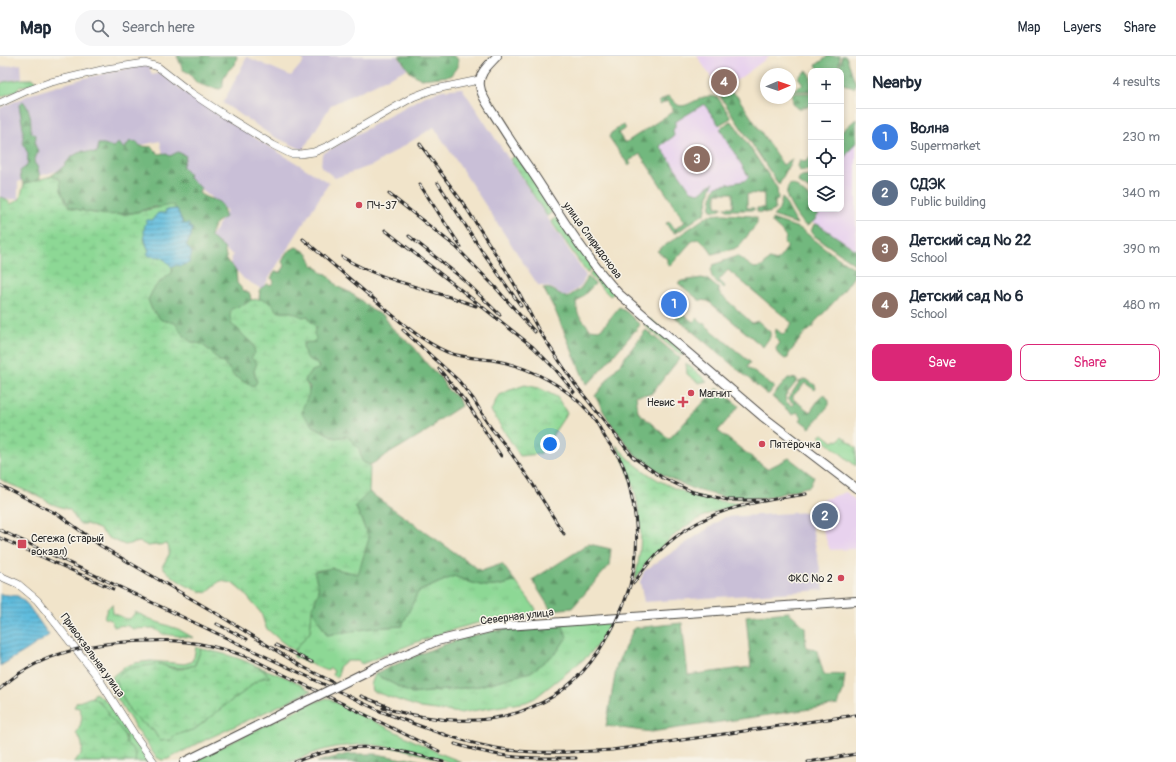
<!DOCTYPE html>
<html lang="en">
<head>
<meta charset="utf-8">
<style>
	body { margin:0; font-family:Pangolin,sans-serif; background:#f6f6f7; color:#1f2937 }
	.controls { position:absolute; right:12px; top:12px; display:grid; overflow:hidden; border-radius:8px; box-shadow:0 2px 6px #0003 }
	.controls button { width:36px; height:36px; display:grid; place-items:center; padding:0; border:0; border-bottom:1px solid #e0e1e3; background:#fff; color:#1f2937; font:20px sans-serif }
	.compass { position:absolute; left:760px; top:12px; width:36px; height:36px; border-radius:50%; background:#fff; box-shadow:0 2px 6px #0003; rotate:88deg }
	.you { position:absolute; left:550px; top:388px; width:14px; height:14px; margin:-10px; border:3px solid #fff; border-radius:50%; background:#1a73e8; box-shadow:0 0 0 6px #1a73e833 }
	.badge { display:grid; place-items:center; width:26px; height:26px; border-radius:50%; background:#db2777; color:#fff; font-size:13px; font-weight:700 }
	.pin { position:absolute; translate:-50% -50%; border:2px solid #fff; box-shadow:0 1px 4px #0006 }
	.list { margin:0; padding:0; list-style:none }
	h2 { display:flex; justify-content:space-between; align-items:center; height:52px; margin:0; padding:0 16px; font-size:17px }
	h2 small { font-size:13px; font-weight:400; color:#747a83 }
	.list li { display:grid; grid-template-columns:26px 1fr auto; gap:12px; align-items:center; box-sizing:border-box; height:56px; padding:0 16px; border-top:1px solid #e0e1e3 }
	.list b { display:block; font-size:15px; white-space:nowrap }
	.list p { margin:0; font-size:13px; white-space:nowrap; color:#747a83 }
	.list em { font-size:13px; font-style:normal; color:#747a83 }
	.actions { display:flex; gap:8px; padding:12px 16px }
	.actions a { flex:1; padding:9px 0; border:1px solid #db2777; border-radius:8px; text-align:center; font-size:14px; color:#db2777 }
	.actions .main { background:#db2777; color:#fff }
	.icon { flex:none; width:22px; height:22px; fill:none; stroke:currentColor; stroke-width:2; stroke-linecap:round; stroke-linejoin:round }
	.map { position:relative; flex:none; width:856px; height:706px; overflow:hidden }
	header { display:flex; align-items:center; gap:24px; box-sizing:border-box; height:56px; padding:0 20px; background:#fff; border-bottom:1px solid #e0e1e3 }
	header strong { font-size:19px }
	nav { display:flex; gap:22px; margin-inline-start:auto; font-size:14px }
	.search { width:280px; height:36px; background:#f6f6f7; display:flex; align-items:center; gap:10px; box-sizing:border-box; padding:0 14px; border-radius:22px; color:#747a83; font-size:15px }
	main { display:flex }
	aside { flex:1; background:#fff }
	.map>svg:first-child { display:block }
	.built { fill:#e8d2ee }
	.industrial { fill:#c9bfd7 }
	.grass { fill:url(#grass-tufts); stroke:#5c8260 }
	.forest { fill:url(#forest-firs); stroke:#4e7254 }
	.wetland { fill:url(#wetland-marsh); stroke:#5c8260 }
	.water { fill:url(#water-rules); stroke:#457484 }
	.lines { fill:none; stroke-linecap:round; stroke-linejoin:round }
	.minor-casing { stroke:#494743; stroke-width:8 }
	.tertiary-casing { stroke:#494743; stroke-width:10 }
	.minor { stroke:#fff; stroke-width:7 }
	.tertiary { stroke:#fff; stroke-width:8 }
	.rail-casing { stroke:#2b2b2b; stroke-width:3 }
	.rail { stroke:#f7f3e8; stroke-width:1.5; stroke-dasharray:4.5; stroke-linecap:butt }
	.tertiary-bridge-casing { stroke:#494743; stroke-width:10; stroke-linecap:butt }
	.tertiary-bridge { stroke:#fff; stroke-width:8 }
	.poi-dot { fill:#d1495b; stroke:#f7f3e8; stroke-width:1.5 }
	.labels { text-anchor:middle; stroke-width:3; stroke-linejoin:round; paint-order:stroke }
	.poi-label { font-size:11px; fill:#2b2b2b; stroke:#f7f3e8; text-anchor:start }
	.street-label { font-size:11px; fill:#2b2b2b; stroke:#f7f3e8 }
</style>
</head>
<body>
<header>
<strong>Map</strong>
<div class="search"><svg class="icon" aria-label="search" viewBox="0 0 24 24"><circle cx="10" cy="10" r="6"/><path d="M15 15l6 6"/></svg>Search here</div>
<nav><a>Map</a><a>Layers</a><a>Share</a></nav>
</header>
<main>
<div class="map">
<svg width="856" height="706" viewBox="0 0 856 706">
	<defs>
		<pattern id="grass-tufts" width="24" height="20" patternUnits="userSpaceOnUse"><rect width="24" height="20" fill="#8dd895"/><path d="M3 7l-1-3M5 7V3M7 7l1-3M15 17l-1-3M17 17v-4M19 17l1-3" fill="none" stroke="#7aba81"/></pattern>
		<pattern id="forest-firs" width="22" height="20" patternUnits="userSpaceOnUse"><rect width="22" height="20" fill="#72b87e"/><path d="M5 1l3.5 6h-7zM16 11l3.5 6h-7z" fill="#5e9667"/></pattern>
		<pattern id="wetland-marsh" width="20" height="14" patternUnits="userSpaceOnUse"><rect width="20" height="14" fill="#8dd895"/><path d="M1 5h8M5 5V1M11 12h8M15 12V8" fill="none" stroke="#7aba81"/></pattern>
		<pattern id="water-rules" width="6" height="5" patternUnits="userSpaceOnUse"><rect width="6" height="5" fill="#5fbcdd"/><path d="M0 2.5h6" fill="none" stroke="#4f99b3"/></pattern>
	</defs>
	<rect width="100%" height="100%" fill="#f7f3e8"/>
	<filter id="ink" filterUnits="userSpaceOnUse"><feTurbulence type="fractalNoise" baseFrequency=".025" numOctaves="2"/><feDisplacementMap in="SourceGraphic" scale="8" xChannelSelector="R" yChannelSelector="G"/><feConvolveMatrix kernelMatrix="1 2 1 2 8 2 1 2 1" color-interpolation-filters="sRGB"/></filter>
	<filter id="wash" filterUnits="userSpaceOnUse"><feTurbulence type="fractalNoise" baseFrequency=".012" numOctaves="4" result="noise"/><feDisplacementMap in="SourceGraphic" scale="16" xChannelSelector="R" yChannelSelector="G"/><feGaussianBlur stdDeviation="0.9" result="paint"/><feColorMatrix in="noise" values="0 0 0 0 0 0 0 0 0 0 0 0 0 0 0 0 0 1.4 0 .05"/><feComposite in="paint" operator="in"/></filter>
	<g filter="url(#wash)">
		<rect width="100%" height="100%" fill="#f1e4ca"/>
		<path class="built" d="M697 0H770L721 36Z
			M704 42 752 120 745 127 711 132 705 152 641 86Z
			M856 80V197L801 159 811 145V153H841V102Z
			M846 436 856 445V493L830 494 813 447Z"/>
		<path class="industrial" d="M300 0H398L407 13 331 49 303 94 271 79 223 47 247 1 291 20 304 5Z
			M21 8 22 22 0 26V11Z
			M139 10H149L152 19 161 17 187 38 226 64 329 127 262 233 244 223 230 207 233 199 209 184 227 155 164 102 160 85 66 106 67 112 18 126V143L0 144V52L31 38 85 22Z
			M462 32 586 220 580 231 566 241 551 232 538 229 434 71 373 109 335 122 321 111 322 98 426 39 443 34Z
			M809 456 824 534 644 546 640 526 644 515 725 461Z"/>
		<path class="grass" d="M23 23H33L36 26 32 29 21 30 16 35 0 41V28L3 26Z
			M518 97 555 154 547 160 510 103Z
			M558 160 593 210 587 217 551 165Z
			M594 212 614 237 610 240 589 219Z
			M650 263 687 293 682 300 644 269Z
			M686 307 707 325 699 327 687 318Z
			M823 378 833 386 836 384 838 385 842 380 856 392V410L819 380Z
			M454 520C477 529 490 535 515 525L536 553 534 559C513 562 491 563 470 569 434 578 397 594 362 608L358 605H346L339 611V619L337 621 332 619 334 615 330 612 327 615 294 601V595L310 576 312 553 327 579 372 572 401 570 418 536Z
			M611 564 603 582 589 599 535 642 526 646 460 657 421 652 372 635 371 629 375 618 412 638 479 630 502 624 562 567Z
			M196 591 201 593 195 609C181 613 175 613 160 608L120 636 130 655 153 674 158 682 171 684 176 679 195 673 228 647 248 633 252 628 262 622 269 621 266 616 254 609 293 624 311 635 207 683 168 703 162 704 156 701 135 671 114 637 111 628 113 620 124 611 135 607 151 605 184 608 191 606 194 601Z
			M95 637 103 642 109 648 151 706H135C136 696 133 693 126 687V681L118 670 108 660 100 646 92 641Z
			M327 642 439 697 462 706H450L402 693 367 688 335 691 316 696 291 706H191L309 648Z"/>
		<path class="forest" d="M177 0H237L235 9C227 14 222 21 223 31L220 33C212 32 201 30 195 25 191 20 189 16 183 14Z
			M399 0H453L458 3V11L450 20 421 23 410 16Z
			M827 0H840L838 15H820L816 9 827 1Z
			M842 0H846L856 28 854 32 841 27V15H839Z
			M807 14 811 20V35H791L803 28 798 21Z
			M731 36 737 40 783 109 792 103 779 129 720 40Z
			M793 37H811V49L798 53C792 49 792 43 793 37Z
			M668 40C672 42 674 47 678 49 688 54 703 34 718 42L730 60 731 62 719 69 704 48 675 66V71L673 74 674 80 660 90 691 135 699 137 714 126 711 131 705 157 679 175 675 177 671 175 666 167 670 166 675 173 685 166 640 98 629 105 631 108 629 110 609 81 611 77 623 69 626 72 618 77 625 87 674 55 667 45 660 49 659 46Z
			M23 45C31 54 31 64 31 76L36 79 35 89 38 95 34 106 38 112 40 122 33 126 24 128 21 123 20 115 27 110 28 98 23 87V72L19 49Z
			M856 63V86L841 106V76Z
			M730 65 735 69 777 132 778 143 775 146V154L769 157 757 156V152H764V137L747 138V152H754V154H727L725 151H733V137H716V151H723L717 155 711 154 710 153 713 137 716 130 744 125 749 121 720 73Z
			M130 85 137 86 140 90 152 91 159 98 164 97 170 100 178 96 186 100 182 111 188 117 189 122 201 132 199 137C213 148 222 138 225 161 215 168 212 168 211 181L224 192 227 205 236 214 237 227 243 234 250 238 251 244 244 249 238 250 233 269 238 273 244 280 253 288 258 307 254 315 257 326 253 331 234 320 226 309 219 305 210 295 201 288 191 286 182 278 175 267 161 264 152 254 148 244C154 230 159 225 172 217V211L177 209 191 180 189 171 183 168 177 153 154 151 132 157 109 159 82 155 69 151 61 135 60 123 51 120 63 111 71 101 82 95 97 97 98 88H104L113 91 119 87 124 93Z
			M811 101V114L800 115 798 110 800 104 805 106Z
			M811 120V135L798 126 799 123 801 121Z
			M792 128 796 130 811 143 808 148 811 151V153H822L814 165 807 170C801 169 789 148 787 141 786 137 787 132 789 129Z
			M782 141 797 168 773 160 779 154Z
			M724 158 752 160 757 162V168L739 190 734 193 712 198 709 192 699 183 693 184 670 210 667 208V203L657 195 709 159Z
			M772 163 801 173 835 200 856 213C856 224 824 257 815 266L812 272 803 279 789 298 788 302 785 303 777 297 776 292 780 287 775 282 776 273 783 279 792 267 728 214 719 224 725 230 724 232C716 225 707 221 713 209L737 200 754 212 762 211 769 203 777 205 787 192V190L784 187 786 182 781 175 772 167Z
			M816 168 819 169 856 194V209L813 179 811 176 813 170Z
			M296 191C305 195 311 198 312 209L316 210 322 217 327 218 338 231 347 235 358 242 372 254 384 260 392 272 414 291 427 308 440 321 447 333 458 342 461 350 436 366 432 372 370 409 362 406 359 393 347 380 335 382 313 370 301 358 302 351 307 342 310 331 305 325C307 317 311 315 319 312L317 308C307 305 303 298 303 287L313 286 315 271 311 266 308 260 303 261 291 256H279L275 253 273 249 259 243 260 233 267 228 271 229 274 225 271 222 275 216H281L285 210 282 206 287 196Z
			M588 221 595 228 576 247 578 258 590 273 599 274 604 270 619 251 628 257 640 269 593 323 586 328 555 254 543 232 551 233 567 242 581 232Z
			M702 222 708 224 719 233V237L752 267 758 265 770 276V281L763 291 708 245 699 244 678 227 682 225Z
			M678 254 693 266 697 262 750 306 747 311 774 331 769 338H767L674 260Z
			M646 274 680 302 651 338 636 339 638 356 669 383 717 332 739 350 718 375 767 413 789 402 814 421 810 430 766 442H728L693 433 663 419 635 399 609 365 595 340Z
			M788 322 797 323V325L785 340 786 346 792 350 794 348 788 343 800 325 806 323 815 329 816 332 815 334 805 327 793 340V343L810 356 822 339H825L829 345V349L810 372 800 364 802 361 797 356 793 359 772 341Z
			M369 436 481 515 502 508 515 525C490 535 477 529 454 520L418 536 402 570 372 572 327 579 312 553 319 535 314 515 332 512 358 518 369 482 355 449Z
			M589 488 611 493 609 510 572 552 551 554 532 524Z
			M789 556 805 571 806 591 815 593 817 595 824 619 845 618 843 635 838 649 651 676 606 670 617 608 634 572 682 567 688 619 751 611 746 560Z
			M562 567 567 581 557 596 531 616 479 630 412 638 375 618C406 604 438 589 471 580 500 572 532 570 562 567Z
			M348 698H377L402 703 410 702 424 706H317Z"/>
		<path class="wetland" d="M51 120 60 123 61 135 69 151C90 158 112 161 133 157 147 154 159 151 173 149L177 153 166 154V157L144 183 149 195 154 200 162 201 172 211V217C159 225 154 230 148 244L152 254 161 264 175 267 182 278 191 286 201 288 210 295 219 305 226 309 234 320 253 331 257 326 254 315 257 307 251 302 255 297 253 288 244 280 238 273 232 269 230 261 231 253 244 249 251 244 259 243 268 245 269 247 273 248 275 253 279 256H291L303 261 308 260 311 266 316 271 314 277 316 283 313 286 303 287C303 298 307 305 317 308L319 313C311 314 307 317 305 325 315 339 302 344 302 358L313 370 335 382 347 380 359 393 362 406 370 409 369 436 355 450 369 482 358 518 332 512 314 515 319 535 312 553 310 576 294 595 282 586 266 572 261 557 244 537 232 527 220 525 206 537C188 532 174 524 162 510 167 503 172 496 167 488L148 490 140 486 125 489 109 482 99 473 86 468H79L70 454 52 448 36 439 7 427 0 423V141L4 142 11 148 20 143 24 128Z
			M525 329 539 332 557 341 567 357 540 398 520 400 491 355 498 340 510 334Z
			M616 389C649 428 694 444 744 448 733 451 722 453 711 457 679 470 653 496 634 525 648 475 639 434 616 389Z
			M112 548 113 557C122 560 129 569 135 556L157 566 178 573 194 582 163 578 153 572 133 573C127 568 122 569 114 571L111 564 104 562 107 553Z
			M201 593C220 596 258 606 270 621L262 622 252 628 248 633 228 647 195 673 176 679 171 684 160 685 153 674 138 664 130 655 120 636 116 624 121 616 134 611 160 608 171 612 182 613 195 609Z
			M92 641C99 645 101 649 108 655V660C116 667 126 677 126 687 133 694 137 695 135 706H73L81 699C84 692 82 683 76 678 81 670 84 660 79 652L74 651 77 646C81 646 87 642 92 641Z"/>
		<path class="water" d="M177 153 183 168H189V171L192 172 191 180 186 189 192 197 189 207 180 210 177 209 172 211 162 201 149 200 147 197 149 195C144 184 142 174 147 164H152L158 157H165L166 154Z
			M0 538 18 540 27 548 49 579 27 594 0 610Z"/>
	</g>
	<g filter="url(#ink)">
		<g class="lines">
			<g class="minor-casing">
				<path id="minor" d="M0 47 26 35 51 26 106 13 145 7 158 11 190 36 226 60 273 89 291 98H300L314 96 328 90 413 41 431 34 479 24
					M0 520 18 528 37 544 50 560 97 620 134 678 154 706"/>
			</g>
			<g class="tertiary-casing">
				<path id="tertiary" d="M497 0C489 9 478 17 480 30 481 40 488 49 493 57 505 76 517 95 530 113 558 155 584 200 618 237L762 360 856 432
					M376 611 437 585 494 571 856 545
					M184 706 283 657"/>
			</g>
			<use href="#minor" class="minor"/>
			<use href="#tertiary" class="tertiary"/>
			<g class="rail-casing">
				<path id="rail" d="M420 88 465 150 504 211 516 231 538 273 574 327 633 401 663 422 693 436 728 444H766
					M438 127 482 195 521 250
					M420 129 461 191
					M389 138 456 191 495 231 535 276
					M385 174 533 291 556 314 574 336
					M409 180 463 223 500 259
					M303 183 371 241
					M342 201C383 226 432 233 476 250
					M368 238C392 258 417 283 447 296 461 302 477 302 492 304 529 310 572 332 595 364 599 370 602 377 606 383 611 390 617 398 621 405 626 415 629 427 631 438 644 491 634 537 606 583 589 613 565 638 532 651 485 672 432 665 383 652
					M403 274 458 324 474 344 491 372 505 389 530 424 564 478
					M439 313 469 350 501 400
					M0 429 59 459 101 490 219 559 301 610 333 626
					M0 474 380 655C422 671 464 688 508 694 542 698 577 696 612 694L856 659
					M0 482 113 533
					M634 527C652 499 677 476 707 462 737 448 773 443 806 438
					M217 568 247 583
					M276 589 312 606
					M0 633C38 596 95 586 146 585 156 585 167 584 177 585 202 587 227 593 250 602L439 695
					M361 640 389 651
					M455 688C472 693 489 698 507 700 530 703 553 702 576 702
					M295 706C352 683 386 690 443 706
					M808 706 856 698"/>
			</g>
			<use href="#rail" class="rail"/>
			<g class="tertiary-bridge-casing">
				<path id="tertiary-bridge" d="M283 657 376 611"/>
			</g>
			<use href="#tertiary-bridge" class="tertiary-bridge"/>
		</g>
	</g>
	<g class="poi-dot">
		<circle cx="359" cy="149" r="4"/>
		<circle cx="691" cy="337" r="4"/>
		<path d="M681 340h4v4h4v4h-4v4h-4v-4h-4v-4h4z"/>
		<circle cx="762" cy="388" r="4"/>
		<rect x="17" y="483" width="10" height="10" rx="2"/>
		<circle cx="841" cy="522" r="4"/>
	</g>
	<g class="labels">
		<g class="poi-label">
			<text x="367" y="153">ПЧ-37</text>
			<text x="699" y="341">Магнит</text>
			<text x="675" y="350" text-anchor="end">Невис</text>
			<text x="770" y="392">Пятёрочка</text>
			<text x="31" y="486">Сегежа (старый<tspan x="31" dy="13">вокзал)</tspan></text>
			<text x="833" y="526" text-anchor="end">ФКС № 2</text>
		</g>
		<g class="street-label">
			<text transform="translate(593 184) rotate(54)" y="4">улица Спиридонова</text>
			<text transform="translate(517 560) rotate(-7)" y="4">Северная улица</text>
			<text transform="translate(93 599) rotate(54)" y="4">Привокзальная улица</text>
		</g>
	</g>
</svg>
<div class="controls">
<button>+</button>
<button>−</button>
<button><svg class="icon" aria-label="locate" viewBox="0 0 24 24"><circle cx="12" cy="12" r="6"/><path d="M12 2v4M12 18v4M2 12h4M18 12h4"/></svg></button>
<button><svg class="icon" aria-label="layers" viewBox="0 0 24 24"><path d="M12 4l9 5-9 5-9-5zM3 14l9 5 9-5"/></svg></button>
</div>
<svg class="compass" viewBox="-18 -18 36 36"><path d="M0-13l5 13h-10z" fill="#e53935"/><path d="M0 13l5-13h-10z" fill="#747a83"/></svg>
<div class="you"></div>
<div class="pin badge" style="left:674px;top:248px;background:#3f7fe0">1</div>
<div class="pin badge" style="left:825px;top:460px;background:#5c6f8a">2</div>
<div class="pin badge" style="left:697px;top:103px;background:#8d6e63">3</div>
<div class="pin badge" style="left:724px;top:26px;background:#8d6e63">4</div>
</div>
<aside>
<h2>Nearby<small>4 results</small></h2>
<ul class="list">
<li><span class="badge" style="background:#3f7fe0">1</span><div><b>Волна</b><p>Supermarket</p></div><em>230 m</em></li>
<li><span class="badge" style="background:#5c6f8a">2</span><div><b>СДЭК</b><p>Public building</p></div><em>340 m</em></li>
<li><span class="badge" style="background:#8d6e63">3</span><div><b>Детский сад № 22</b><p>School</p></div><em>390 m</em></li>
<li><span class="badge" style="background:#8d6e63">4</span><div><b>Детский сад № 6</b><p>School</p></div><em>480 m</em></li>
</ul>
<div class="actions"><a class="main">Save</a><a>Share</a></div>
</aside>
</main>
</body>
</html>
